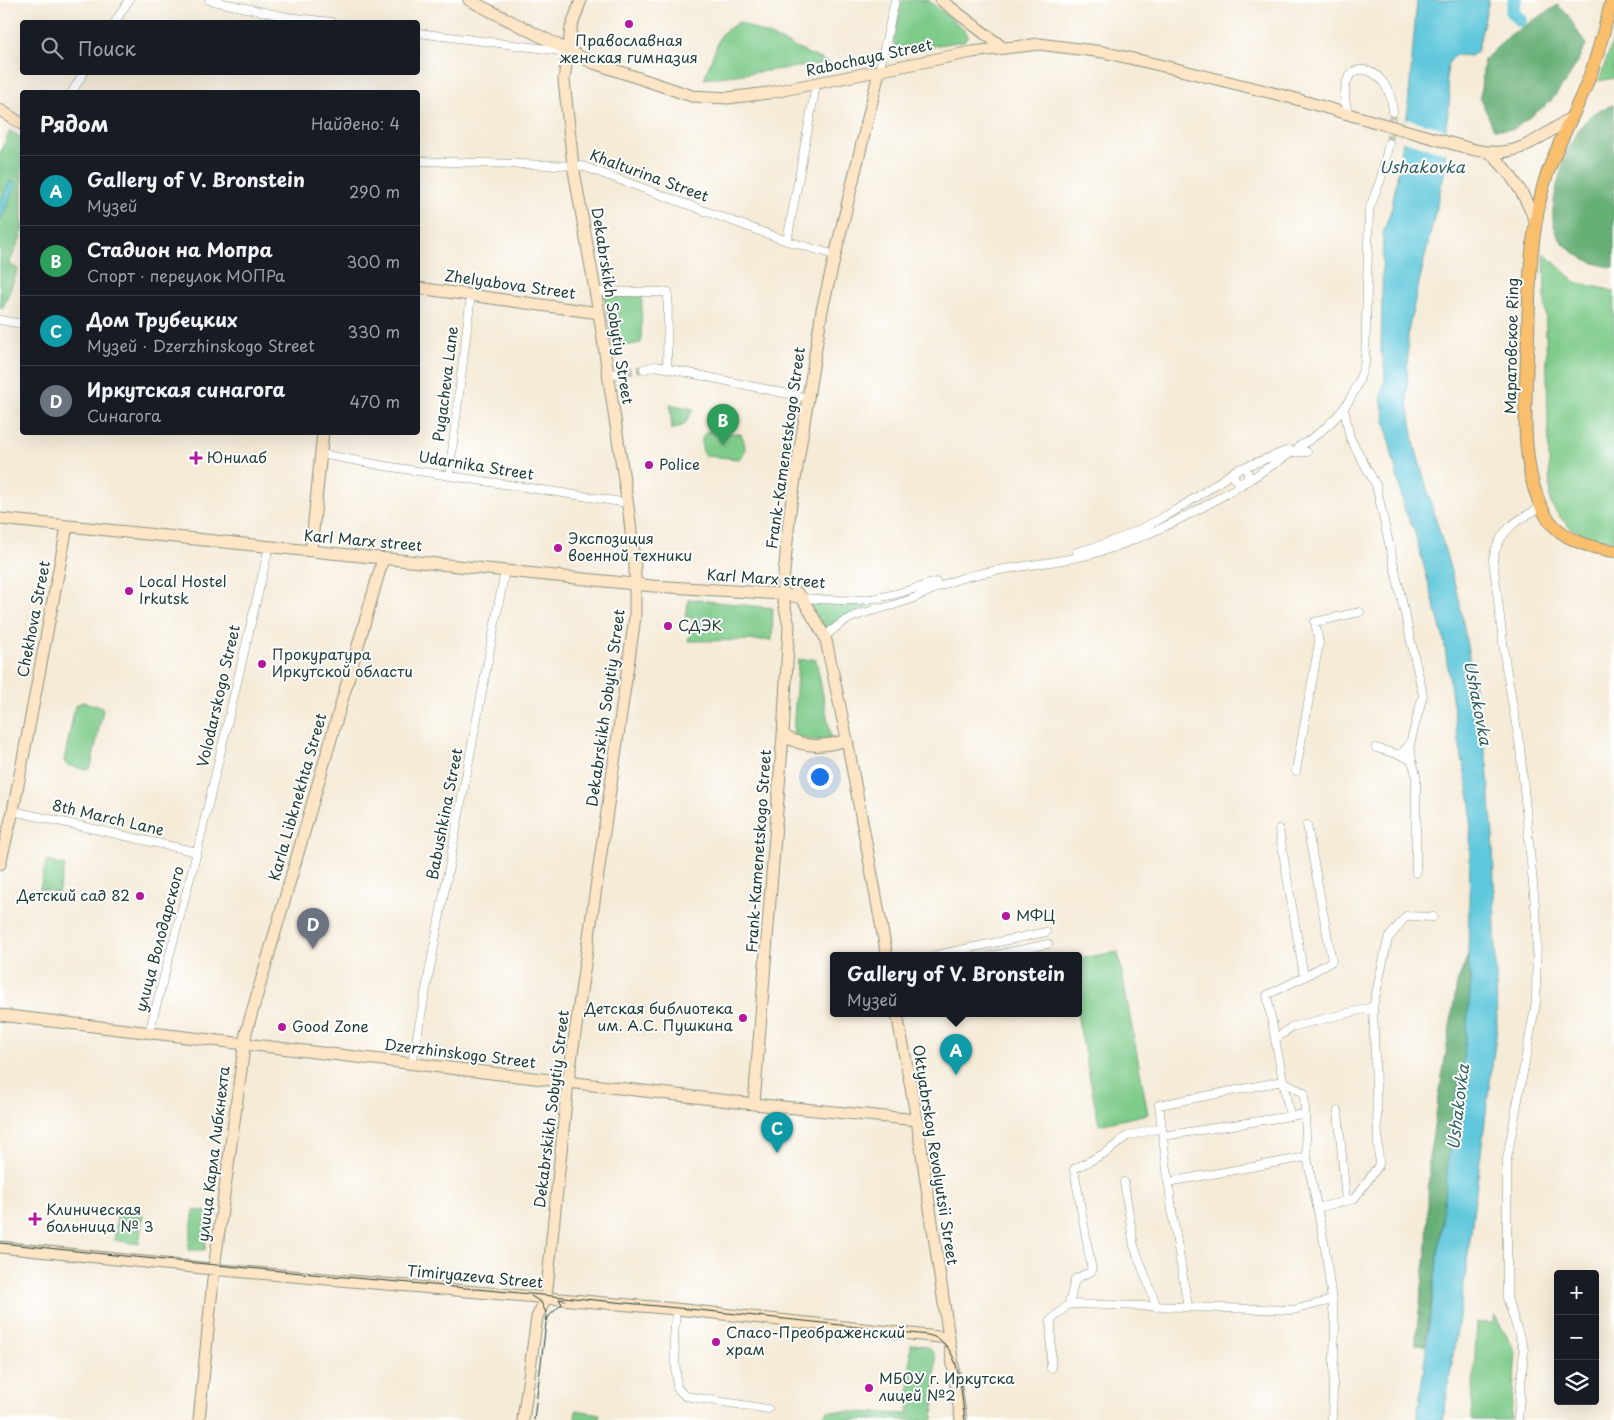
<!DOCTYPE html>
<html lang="ru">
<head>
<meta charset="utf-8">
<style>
	body { margin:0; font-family:"Playpen Sans",sans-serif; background:#242831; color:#f1f3f6 }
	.controls { position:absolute; right:15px; bottom:15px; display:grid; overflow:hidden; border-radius:5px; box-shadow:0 5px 20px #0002 }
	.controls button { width:45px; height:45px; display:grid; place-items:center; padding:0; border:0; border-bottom:1px solid #363941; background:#171b24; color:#f1f3f6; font:25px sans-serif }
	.you { position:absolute; left:819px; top:776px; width:18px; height:18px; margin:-12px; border:4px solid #fff; border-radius:50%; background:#1a73e8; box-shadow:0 0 0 8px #1a73e833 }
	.badge { display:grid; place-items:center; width:32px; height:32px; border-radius:50%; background:#1a73e8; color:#fff; font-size:16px; font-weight:700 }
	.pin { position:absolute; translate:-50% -41px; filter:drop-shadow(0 1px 2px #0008) }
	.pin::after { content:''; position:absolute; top:26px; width:18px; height:15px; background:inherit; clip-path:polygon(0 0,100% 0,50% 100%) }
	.popup { position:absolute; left:830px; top:952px; width:252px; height:65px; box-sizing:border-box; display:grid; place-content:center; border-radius:5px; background:#171b24; filter:drop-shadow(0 1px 4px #0005); font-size:16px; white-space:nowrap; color:#9ea1a6 }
	.popup b { font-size:19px; color:#f1f3f6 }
	.popup::after { content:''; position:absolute; left:50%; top:100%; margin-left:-10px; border:10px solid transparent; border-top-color:#171b24 }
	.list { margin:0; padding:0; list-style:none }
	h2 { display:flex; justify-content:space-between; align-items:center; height:65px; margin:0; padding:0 20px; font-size:21px }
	h2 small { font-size:16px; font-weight:400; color:#9ea1a6 }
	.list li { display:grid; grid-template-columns:32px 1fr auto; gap:15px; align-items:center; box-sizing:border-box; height:70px; padding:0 20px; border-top:1px solid #363941 }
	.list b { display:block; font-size:19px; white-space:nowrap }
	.list p { margin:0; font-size:16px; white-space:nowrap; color:#9ea1a6 }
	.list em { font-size:16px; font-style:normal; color:#9ea1a6 }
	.icon { flex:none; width:28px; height:28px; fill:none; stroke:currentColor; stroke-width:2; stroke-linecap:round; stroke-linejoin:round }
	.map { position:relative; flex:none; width:1614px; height:1420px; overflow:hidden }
	.search { position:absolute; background:#171b24; box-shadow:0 5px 20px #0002; left:20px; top:20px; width:400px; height:55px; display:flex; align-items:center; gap:12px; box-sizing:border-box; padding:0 18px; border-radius:5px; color:#9ea1a6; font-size:19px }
	.panel { position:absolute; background:#171b24; box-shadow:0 5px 20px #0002; left:20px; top:90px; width:400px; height:345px; border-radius:5px }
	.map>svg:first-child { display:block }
	.green { fill:#7ecb8a; stroke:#4e845f }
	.forest { fill:#66af76; stroke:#427655 }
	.water { fill:#60c8dc; stroke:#408288 }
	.pier { fill:#f5ebd7 }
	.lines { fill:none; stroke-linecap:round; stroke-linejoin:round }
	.river { stroke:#60c8dc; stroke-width:14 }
	.street-tunnel { stroke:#cac8b6; stroke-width:8; stroke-dasharray:8 4; stroke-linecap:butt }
	.street-casing { stroke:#8a9486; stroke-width:9 }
	.secondary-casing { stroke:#8a9486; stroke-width:13 }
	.primary-casing { stroke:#8a9486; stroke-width:14 }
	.street { stroke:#fff; stroke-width:8 }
	.secondary { stroke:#fde5c5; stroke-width:11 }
	.primary { stroke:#f9bf6d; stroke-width:12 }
	.tram { stroke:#1f3d34; stroke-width:1 }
	.secondary-bridge-casing { stroke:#8a9486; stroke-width:13; stroke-linecap:butt }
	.secondary-bridge { stroke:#fde5c5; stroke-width:11 }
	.poi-dot { fill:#b5179e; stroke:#fff; stroke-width:2 }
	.labels { text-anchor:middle; stroke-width:4; stroke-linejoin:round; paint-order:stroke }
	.poi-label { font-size:15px; fill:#1f3d34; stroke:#fff; text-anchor:start }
	.street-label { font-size:15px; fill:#1f3d34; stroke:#fff }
	.water-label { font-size:16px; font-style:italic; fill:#2f605e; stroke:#fff }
</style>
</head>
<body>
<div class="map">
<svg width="1614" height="1420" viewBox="0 0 1614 1420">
	<rect width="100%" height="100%" fill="#fff"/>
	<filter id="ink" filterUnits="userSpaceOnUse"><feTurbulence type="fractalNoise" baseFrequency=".02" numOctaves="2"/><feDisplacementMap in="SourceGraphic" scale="10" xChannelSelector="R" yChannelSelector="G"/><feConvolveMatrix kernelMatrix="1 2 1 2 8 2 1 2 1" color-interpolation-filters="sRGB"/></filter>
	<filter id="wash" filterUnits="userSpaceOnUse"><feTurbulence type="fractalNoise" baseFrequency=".0096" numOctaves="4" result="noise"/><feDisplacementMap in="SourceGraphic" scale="20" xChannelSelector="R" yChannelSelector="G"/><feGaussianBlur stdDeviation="1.12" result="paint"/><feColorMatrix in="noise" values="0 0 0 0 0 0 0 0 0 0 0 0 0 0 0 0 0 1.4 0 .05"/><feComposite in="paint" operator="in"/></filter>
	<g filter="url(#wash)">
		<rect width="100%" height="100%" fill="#f5ebd7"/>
		<path class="green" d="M902 0H928L965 30 968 35 964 41 901 51 895 46 894 40Z
			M739 22 829 63 704 79 721 34Z
			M1614 37V78L1599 81Z
			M10 131 22 138V234L9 264 18 269 3 308 0 307V153Z
			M1544 253 1575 282 1614 291V541C1581 538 1567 531 1550 502Z
			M604 296 642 297 641 343 613 348Z
			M670 404 694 409 684 425 672 430Z
			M707 431 741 434C745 442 748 453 739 459L705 456C701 448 699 438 707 431Z
			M689 599 773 608 772 640 688 641 693 618 685 617Z
			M884 600 837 621 826 633 808 601Z
			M816 659 831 737C819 742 804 741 793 734L798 660Z
			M82 702 101 706 103 710 91 767 87 770 67 765 64 761 75 706Z
			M46 861 65 866 58 893 40 889Z
			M1118 952 1148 1114 1099 1125 1077 1014H1078L1079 958Z
			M194 1210 209 1212 205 1250H188Z
			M118 1212 143 1215 139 1244 114 1240Z
			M1495 1316 1516 1352 1511 1420H1471L1477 1323H1492Z
			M911 1344C924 1345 931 1345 936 1359L933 1420H822L827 1411 908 1414Z
			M576 1410 600 1414 599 1420H575Z"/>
		<path class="forest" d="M1558 5 1567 14 1586 45 1569 77 1550 102 1514 129H1494L1480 98 1484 60 1510 35Z
			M1614 105V268C1591 264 1561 252 1554 226 1548 205 1566 146 1580 128 1588 116 1600 108 1614 105Z
			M1468 955 1471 984 1463 1067 1453 1113 1442 1224 1425 1346 1415 1345 1427 1245 1429 1158 1457 983Z"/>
		<path class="water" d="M1417 0H1489L1477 52 1471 56 1455 55 1449 62 1446 78 1450 96 1446 127 1445 170 1408 331 1407 397 1415 447 1459 599 1487 764 1493 836 1497 1027 1465 1278 1443 1420H1417L1442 1224 1453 1113 1463 1067 1471 984 1468 955 1471 804 1456 726 1444 640 1414 530 1405 511 1390 445 1381 398 1385 378 1384 362 1381 353 1383 234 1392 207 1407 117Z
			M10 181 16 183 0 222V204Z"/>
		<path class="pier" d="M1404 118 1448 130V154L1400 140Z"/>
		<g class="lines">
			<path class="river" d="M1515 0 1512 12 1520 20"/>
		</g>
	</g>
	<g filter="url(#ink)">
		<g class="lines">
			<path class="street-tunnel" d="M1389 143 1393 112
				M625 372 644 369"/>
			<g class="street-casing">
				<path id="street" d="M209 0 287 17 332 22
					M115 22 129 0
					M418 33 563 51
					M879 72 895 0
					M72 92 84 72
					M1348 113C1331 52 1390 59 1393 112
					M418 161 582 166 787 241 835 255
					M787 241 816 85
					M595 292H668L667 368
					M0 320 22 324
					M644 369 656 366 807 398
					M608 375 625 372
					M1344 409 1350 438 1376 485 1423 695 1410 744 1412 760 1400 755 1410 744
					M1299 446C1307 443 1313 437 1319 433 1344 413 1357 393 1365 362L1369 210 1381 178 1389 143
					M1292 452H1307
					M321 454 385 466 628 503
					M1234 475a7 7 0 1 1 14 0a7 7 0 1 1-14 0Z
					M1239 469 1289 450
					M449 476 471 295
					M1077 552C1136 538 1187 505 1236 470
					M802 598C820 599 838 601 856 600 884 599 910 590 936 582
					M825 637C851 610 873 613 906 601 925 594 942 584 962 578 1008 565 1057 565 1103 551 1173 529 1242 486 1303 445
					M1376 748 1400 755
					M1412 760 1416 775V873
					M1296 771 1319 643 1315 622 1360 612
					M13 811 197 852
					M1279 829 1304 977 1267 995 1283 1081 1304 1093 1307 1157 1325 1247 1335 1325 1332 1420
					M932 956 1046 932
					M991 956 1048 944
					M1304 977 1332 961 1307 825
					M1373 1007 1388 939 1406 916 1433 917
					M149 1033 197 852 269 547
					M1275 1040 1291 1027 1373 1007 1379 1165 1354 1199 1317 1208
					M412 1063 505 570
					M1338 1111 1346 1201
					M1163 1136 1304 1114
					M1124 1182 1134 1246 1157 1307
					M1168 1182 1307 1157
					M1069 1304 1075 1279 1092 1271 1074 1169 1107 1152 1127 1136 1160 1128
					M1188 1307 1173 1218 1159 1105 1283 1081 1290 1116
					M676 1309 674 1339 677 1388 685 1396 768 1409
					M1051 1368V1320L1069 1304 1293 1310 1332 1300
					M1518 1420 1524 1350 1507 1298V1159L1536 1002 1537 926 1520 747 1506 667 1493 559C1499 530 1516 520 1542 507"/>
			</g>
			<g class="secondary-casing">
				<path id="secondary" d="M469 0 591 62 692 96 728 98 768 93 972 52 1039 44 1103 52 1172 68 1289 97 1372 121
					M941 0 1002 47
					M0 110 22 124
					M1475 150C1516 159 1536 140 1569 119
					M1490 153C1511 172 1525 195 1535 221
					M418 288 599 313
					M0 519 653 586 782 594 802 598
					M311 551 323 432
					M796 592 802 598 825 637 827 645 847 740 887 956
					M783 735C805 749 823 747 847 740
					M0 864 13 811 67 527
					M897 1014 917 1120 961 1420
					M0 1015 754 1104 917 1120
					M754 1104 783 735 789 626 782 594 790 511 822 310 879 72
					M0 1247 222 1270 676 1309 948 1338
					M199 1420 214 1269 246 1033 383 559
					M523 1420 537 1317 546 1298 568 1082 635 617V568L629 513 599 313 573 165 564 80 571 28 581 0"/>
			</g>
			<g class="primary-casing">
				<path id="primary" d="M1612 0C1604 28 1598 57 1587 83 1573 118 1553 151 1543 187 1530 237 1529 287 1528 337 1526 391 1517 472 1548 519 1562 539 1590 548 1614 551"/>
			</g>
			<use href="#street" class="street"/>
			<use href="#secondary" class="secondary"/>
			<use href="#primary" class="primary"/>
			<path class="tram" d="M0 1243C309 1277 619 1298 928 1335 962 1342 960 1392 965 1420
				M531 1296 541 1302 547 1315 534 1420
				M547 1321 549 1316 562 1304 559 1299 565 1300"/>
			<g class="secondary-bridge-casing">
				<path id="secondary-bridge" d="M1372 121 1475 150"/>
			</g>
			<use href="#secondary-bridge" class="secondary-bridge"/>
		</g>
	</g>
	<g class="poi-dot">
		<circle cx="629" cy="24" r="5"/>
		<path d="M193.5 450.5h5v5h5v5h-5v5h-5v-5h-5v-5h5z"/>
		<circle cx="649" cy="465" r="5"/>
		<circle cx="558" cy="548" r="5"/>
		<circle cx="129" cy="591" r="5"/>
		<circle cx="668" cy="626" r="5"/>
		<circle cx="262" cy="664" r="5"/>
		<circle cx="140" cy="896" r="5"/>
		<circle cx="1006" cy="916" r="5"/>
		<circle cx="743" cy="1018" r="5"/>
		<circle cx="282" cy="1027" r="5"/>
		<path d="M32.5 1211.5h5v5h5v5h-5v5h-5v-5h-5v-5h5z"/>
		<circle cx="716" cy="1342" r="5"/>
		<circle cx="869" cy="1388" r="5"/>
	</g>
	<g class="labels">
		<g class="poi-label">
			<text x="629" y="46" text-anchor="middle">Православная<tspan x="629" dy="17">женская гимназия</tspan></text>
			<text x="207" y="463">Юнилаб</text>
			<text x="659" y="470">Police</text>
			<text x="568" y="544">Экспозиция<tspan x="568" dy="17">военной техники</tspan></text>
			<text x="139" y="587">Local Hostel<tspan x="139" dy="17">Irkutsk</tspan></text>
			<text x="678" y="631">СДЭК</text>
			<text x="272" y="660">Прокуратура<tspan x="272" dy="17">Иркутской области</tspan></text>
			<text x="130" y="901" text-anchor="end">Детский сад 82</text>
			<text x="1016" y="921">МФЦ</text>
			<text x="733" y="1014" text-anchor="end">Детская библиотека<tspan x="733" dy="17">им. А.С. Пушкина</tspan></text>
			<text x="292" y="1032">Good Zone</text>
			<text x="46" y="1215">Клиническая<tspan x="46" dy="17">больница № 3</tspan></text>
			<text x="726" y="1338">Спасо-Преображенский<tspan x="726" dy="17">храм</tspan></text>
			<text x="879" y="1384">МБОУ г. Иркутска<tspan x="879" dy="17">лицей №2</tspan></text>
		</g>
		<g class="street-label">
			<text transform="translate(869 58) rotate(-12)" y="5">Rabochaya Street</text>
			<text transform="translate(649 176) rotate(20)" y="5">Khalturina Street</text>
			<text transform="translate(510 285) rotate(8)" y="5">Zhelyabova Street</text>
			<text transform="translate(612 306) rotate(81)" y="5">Dekabrskikh Sobytiy Street</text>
			<text transform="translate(1512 346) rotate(-89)" y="5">Маратовское Ring</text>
			<text transform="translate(446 384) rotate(-83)" y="5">Pugacheva Lane</text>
			<text transform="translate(786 448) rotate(-82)" y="5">Frank-Kamenetskogo Street</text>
			<text transform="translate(476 466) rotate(9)" y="5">Udarnika Street</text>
			<text transform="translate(363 541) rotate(5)" y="5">Karl Marx street</text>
			<text transform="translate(766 579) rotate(4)" y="5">Karl Marx street</text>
			<text transform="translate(34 619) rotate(-79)" y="5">Chekhova Street</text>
			<text transform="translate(219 696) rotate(-77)" y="5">Volodarskogo Street</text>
			<text transform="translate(606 708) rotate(-82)" y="5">Dekabrskikh Sobytiy Street</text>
			<text transform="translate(298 797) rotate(-74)" y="5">Karla Libknekhta Street</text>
			<text transform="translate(445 814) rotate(-79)" y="5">Babushkina Street</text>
			<text transform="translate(108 818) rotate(13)" y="5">8th March Lane</text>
			<text transform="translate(759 851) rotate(-86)" y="5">Frank-Kamenetskogo Street</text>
			<text transform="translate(160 939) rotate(-75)" y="5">улица Володарского</text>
			<text transform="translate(460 1054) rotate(7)" y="5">Dzerzhinskogo Street</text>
			<text transform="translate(552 1109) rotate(-83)" y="5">Dekabrskikh Sobytiy Street</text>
			<text transform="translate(214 1154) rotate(-83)" y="5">улица Карла Либкнехта</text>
			<text transform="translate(935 1155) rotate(81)" y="5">Oktyabrskoy Revolyutsii Street</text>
			<text transform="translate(475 1277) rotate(5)" y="5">Timiryazeva Street</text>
		</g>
		<g class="water-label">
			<text x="1422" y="173">Ushakovka</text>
			<text transform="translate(1478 703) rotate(79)" y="6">Ushakovka</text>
			<text transform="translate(1458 1107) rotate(-83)" y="6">Ushakovka</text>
		</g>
	</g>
</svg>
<div class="controls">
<button>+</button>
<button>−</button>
<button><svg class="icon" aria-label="layers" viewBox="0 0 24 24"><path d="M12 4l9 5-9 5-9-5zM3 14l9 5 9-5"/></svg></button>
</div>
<div class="you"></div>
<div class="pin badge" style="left:956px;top:1075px;background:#0f9aa8">A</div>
<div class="popup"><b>Gallery of V. Bronstein</b>Музей</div>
<div class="pin badge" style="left:723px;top:445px;background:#2e9e5b">B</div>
<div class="pin badge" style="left:777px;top:1153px;background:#0f9aa8">C</div>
<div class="pin badge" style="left:313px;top:949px;background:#6b7280">D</div>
<div class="search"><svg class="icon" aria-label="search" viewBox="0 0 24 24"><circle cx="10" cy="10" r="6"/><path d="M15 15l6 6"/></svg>Поиск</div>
<section class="panel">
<h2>Рядом<small>Найдено: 4</small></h2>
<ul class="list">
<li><span class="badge" style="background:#0f9aa8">A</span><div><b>Gallery of V. Bronstein</b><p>Музей</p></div><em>290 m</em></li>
<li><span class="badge" style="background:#2e9e5b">B</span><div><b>Стадион на Мопра</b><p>Спорт · переулок МОПРа</p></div><em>300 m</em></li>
<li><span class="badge" style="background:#0f9aa8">C</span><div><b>Дом Трубецких</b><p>Музей · Dzerzhinskogo Street</p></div><em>330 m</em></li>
<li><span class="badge" style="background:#6b7280">D</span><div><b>Иркутская синагога</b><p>Синагога</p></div><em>470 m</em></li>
</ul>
</section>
</div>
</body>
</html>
